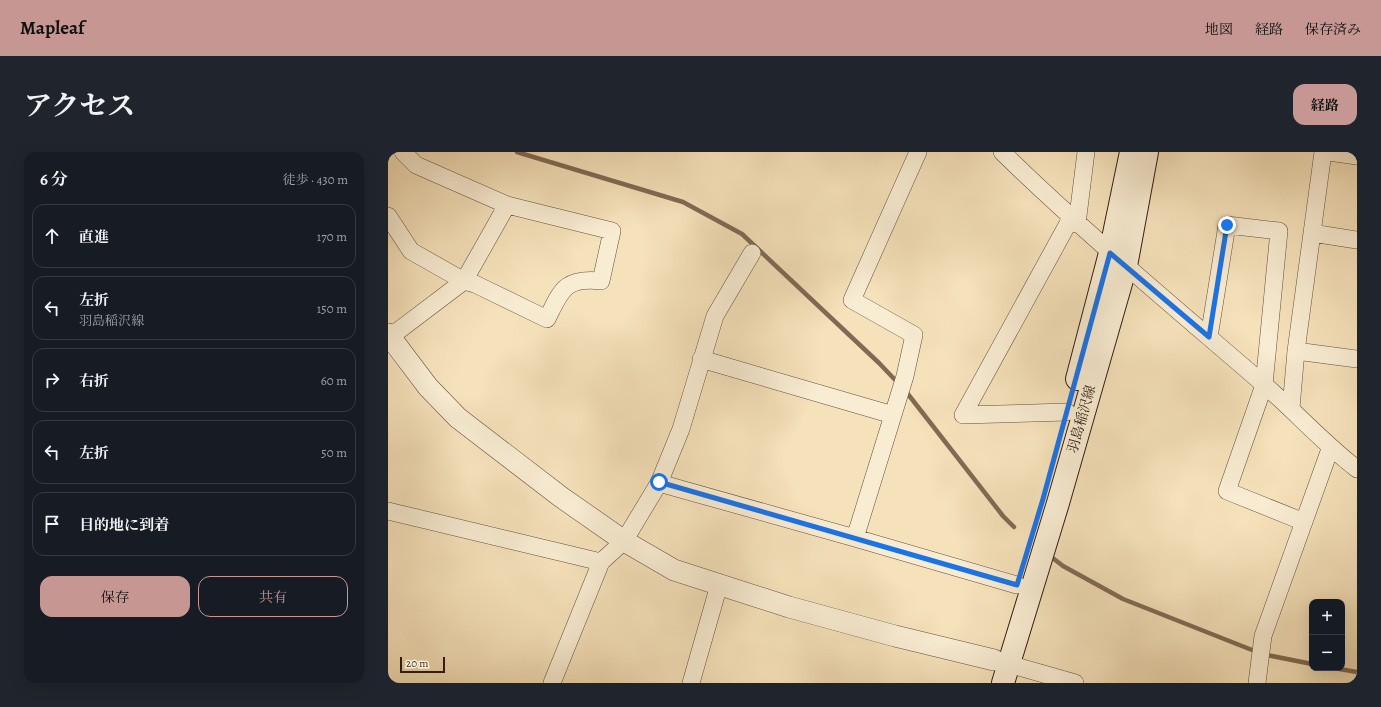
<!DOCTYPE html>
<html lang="ja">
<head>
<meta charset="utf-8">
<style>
	body { margin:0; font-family:Alegreya,"Noto Serif JP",serif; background:#20242c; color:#f1f3f6 }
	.controls { position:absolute; right:12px; bottom:12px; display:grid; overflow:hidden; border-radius:8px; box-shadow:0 4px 16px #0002 }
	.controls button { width:36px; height:36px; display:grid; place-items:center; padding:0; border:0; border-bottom:1px solid #363941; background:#171b24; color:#f1f3f6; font:20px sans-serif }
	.scale { position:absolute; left:12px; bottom:10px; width:45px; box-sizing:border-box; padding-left:4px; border:2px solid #351d12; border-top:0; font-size:11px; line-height:14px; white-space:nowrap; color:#351d12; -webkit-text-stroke:3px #f8ecd2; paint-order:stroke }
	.stop { position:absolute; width:12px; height:12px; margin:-9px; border:3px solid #1a73e8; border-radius:50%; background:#fff }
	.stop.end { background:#1a73e8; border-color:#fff; box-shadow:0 1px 4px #0008 }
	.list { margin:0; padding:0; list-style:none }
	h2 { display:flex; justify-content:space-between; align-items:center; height:52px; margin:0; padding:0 16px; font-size:17px }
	h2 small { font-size:13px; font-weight:400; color:#9ea1a6 }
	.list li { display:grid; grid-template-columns:26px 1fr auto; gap:12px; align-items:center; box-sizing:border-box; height:64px; margin:0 8px 8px; padding:0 8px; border:1px solid #363941; border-radius:12px }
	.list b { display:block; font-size:15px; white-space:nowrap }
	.list p { margin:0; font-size:13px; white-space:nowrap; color:#9ea1a6 }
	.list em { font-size:13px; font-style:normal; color:#9ea1a6 }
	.actions { display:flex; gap:8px; padding:12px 16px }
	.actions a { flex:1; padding:9px 0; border:1px solid #c59692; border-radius:12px; text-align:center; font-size:14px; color:#c59692 }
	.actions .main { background:#c59692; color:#111 }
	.icon { flex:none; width:22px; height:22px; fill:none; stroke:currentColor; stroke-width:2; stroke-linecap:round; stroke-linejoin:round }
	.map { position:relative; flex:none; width:969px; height:531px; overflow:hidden; border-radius:12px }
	header { display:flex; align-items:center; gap:24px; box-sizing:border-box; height:56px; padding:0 20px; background:#c59692; color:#111 }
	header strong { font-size:19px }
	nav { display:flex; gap:22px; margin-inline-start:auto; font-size:14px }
	.intro { display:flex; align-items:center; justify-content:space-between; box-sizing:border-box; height:96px; padding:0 24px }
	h1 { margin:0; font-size:28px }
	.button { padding:10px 18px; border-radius:12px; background:#c59692; color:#111; font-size:14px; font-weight:700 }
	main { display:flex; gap:24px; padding:0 24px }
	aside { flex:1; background:#171b24; border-radius:12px; box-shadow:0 4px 16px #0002 }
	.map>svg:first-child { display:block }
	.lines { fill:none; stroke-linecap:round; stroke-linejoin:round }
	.stream { stroke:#816a55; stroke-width:4.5 }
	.minor-casing { stroke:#654e3c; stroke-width:18 }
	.tertiary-casing { stroke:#654e3c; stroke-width:22 }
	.secondary-casing { stroke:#351d12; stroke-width:24 }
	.minor { stroke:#f8ecd2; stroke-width:17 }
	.tertiary { stroke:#f8ecd2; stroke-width:21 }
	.secondary { stroke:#f8ecd2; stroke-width:22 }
	.route { stroke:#1a73e8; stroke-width:5 }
	.labels { text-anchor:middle; stroke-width:3.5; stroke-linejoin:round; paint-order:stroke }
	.street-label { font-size:14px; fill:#351d12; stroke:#f8ecd2 }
</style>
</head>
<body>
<header>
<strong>Mapleaf</strong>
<nav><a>地図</a><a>経路</a><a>保存済み</a></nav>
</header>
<div class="intro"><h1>アクセス</h1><a class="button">経路</a></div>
<main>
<aside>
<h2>6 分<small>徒歩 · 430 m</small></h2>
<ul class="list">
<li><svg class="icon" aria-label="ahead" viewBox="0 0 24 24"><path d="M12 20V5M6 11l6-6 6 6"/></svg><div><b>直進</b></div><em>170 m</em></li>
<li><svg class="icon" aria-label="left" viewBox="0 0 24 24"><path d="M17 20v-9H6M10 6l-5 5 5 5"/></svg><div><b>左折</b><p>羽島稲沢線</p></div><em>150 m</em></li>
<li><svg class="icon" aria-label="right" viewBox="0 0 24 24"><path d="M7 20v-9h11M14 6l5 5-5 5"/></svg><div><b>右折</b></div><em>60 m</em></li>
<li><svg class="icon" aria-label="left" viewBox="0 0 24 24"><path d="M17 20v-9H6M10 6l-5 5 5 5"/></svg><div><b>左折</b></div><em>50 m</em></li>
<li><svg class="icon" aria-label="arrive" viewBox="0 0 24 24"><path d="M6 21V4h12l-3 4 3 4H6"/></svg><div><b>目的地に到着</b></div></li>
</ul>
<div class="actions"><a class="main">保存</a><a>共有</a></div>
</aside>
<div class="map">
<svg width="969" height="531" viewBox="0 0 969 531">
	<rect width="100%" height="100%" fill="#f5e1ba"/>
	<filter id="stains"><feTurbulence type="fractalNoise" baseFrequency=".005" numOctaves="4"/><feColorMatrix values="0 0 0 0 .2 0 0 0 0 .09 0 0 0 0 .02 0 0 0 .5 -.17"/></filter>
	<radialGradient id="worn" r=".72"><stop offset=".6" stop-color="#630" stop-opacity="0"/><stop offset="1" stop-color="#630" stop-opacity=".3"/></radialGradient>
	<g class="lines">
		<path class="stream" d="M129 0 295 50 354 82 491 211 511 232
			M516 237 615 364 626 375
			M666 407 675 414 735 447 864 498
			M879 503 924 512
			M946 516 969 520"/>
		<g class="minor-casing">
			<path id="minor" d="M15 0 28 13 119 53
				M614 0C697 81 785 154 873 230 906 258 934 290 969 317
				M941 0 969 4
				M0 64 23 99 76 129 87 132 159 167C173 139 176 125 213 129L224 79 119 53 76 129 2 185
				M689 72 698 0
				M924 81 969 88
				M821 185 839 73 891 79 876 233 839 339 916 370
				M908 199 969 207
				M313 207 505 263 467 386 629 433
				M903 256 908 199 935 0
				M679 260 575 263 683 66
				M505 263 517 224 526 183 464 148 530 0
				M271 331 467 386
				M0 359 213 410
				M610 509 687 531
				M164 531 213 410 236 389 271 331 293 277 327 164 364 101
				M303 531 331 433
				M869 531 875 484 942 297"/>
		</g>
		<g class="tertiary-casing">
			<path id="tertiary" d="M0 182 40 235 70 266 173 345 236 389 286 418 401 455 507 484 606 508"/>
		</g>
		<g class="secondary-casing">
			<path id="secondary" d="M689 227 722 101 743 0
				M615 531 670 351 738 114 759 0"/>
		</g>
		<use href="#minor" class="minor"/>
		<use href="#tertiary" class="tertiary"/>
		<use href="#secondary" class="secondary"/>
	</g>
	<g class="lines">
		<path class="route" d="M271 330 629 433 655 347 722 101 821 185 839 73"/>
	</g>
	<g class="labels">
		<g class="street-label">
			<text transform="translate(693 267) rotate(-74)" y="5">羽島稲沢線</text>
		</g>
	</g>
	<rect width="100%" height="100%" filter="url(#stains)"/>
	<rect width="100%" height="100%" fill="url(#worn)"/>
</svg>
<div class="controls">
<button>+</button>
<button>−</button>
</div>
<div class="scale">20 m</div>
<div class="stop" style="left:271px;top:330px"></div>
<div class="stop end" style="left:839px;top:73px"></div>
</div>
</main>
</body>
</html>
